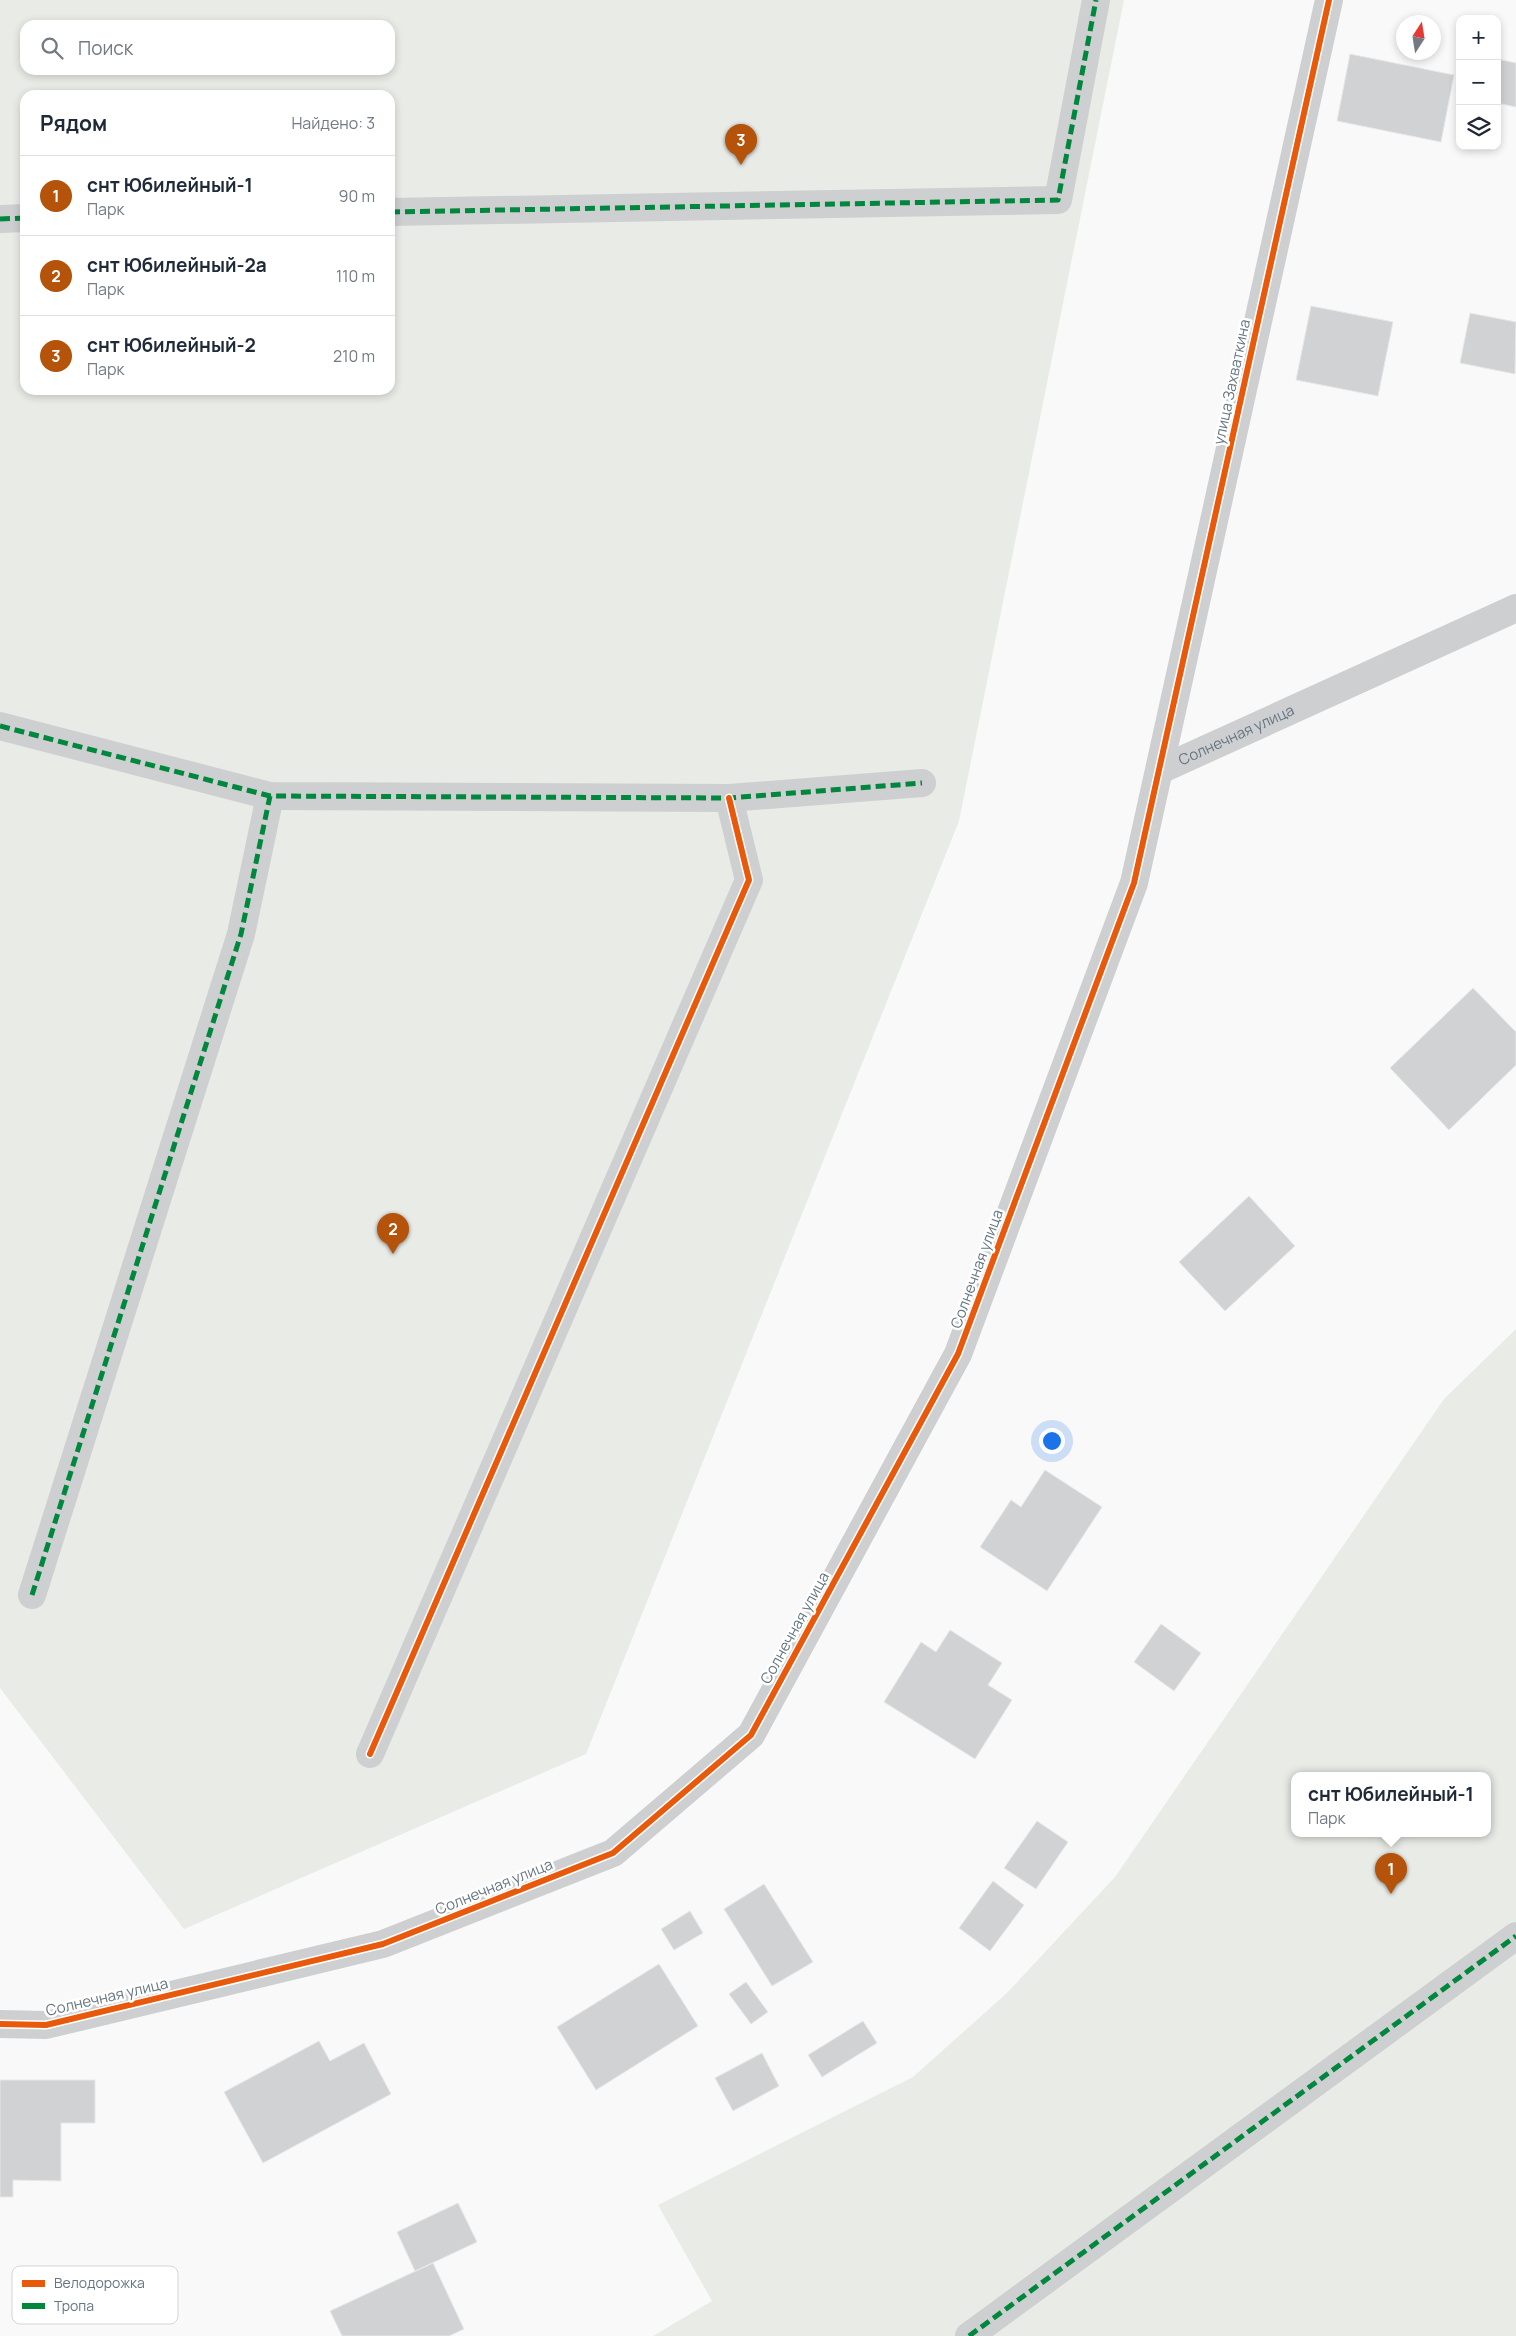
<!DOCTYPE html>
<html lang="ru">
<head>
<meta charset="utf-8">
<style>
	body { margin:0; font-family:Manrope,sans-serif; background:#f6f6f7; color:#1f2937 }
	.controls { position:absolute; right:15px; top:15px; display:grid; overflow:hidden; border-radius:10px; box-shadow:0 2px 8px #0003 }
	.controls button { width:45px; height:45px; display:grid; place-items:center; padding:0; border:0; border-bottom:1px solid #e0e1e3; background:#fff; color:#1f2937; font:25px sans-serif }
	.compass { position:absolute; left:1396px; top:15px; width:45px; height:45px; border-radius:50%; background:#fff; box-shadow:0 2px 8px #0003; rotate:12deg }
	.you { position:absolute; left:1051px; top:1440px; width:18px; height:18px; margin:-12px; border:4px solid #fff; border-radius:50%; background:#1a73e8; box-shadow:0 0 0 8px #1a73e833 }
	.badge { display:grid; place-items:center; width:32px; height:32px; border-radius:50%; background:#b45309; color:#fff; font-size:16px; font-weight:700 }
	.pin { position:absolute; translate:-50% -41px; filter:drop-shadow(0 1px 2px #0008) }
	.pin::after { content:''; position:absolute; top:26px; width:18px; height:15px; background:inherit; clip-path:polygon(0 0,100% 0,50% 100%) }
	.popup { position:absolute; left:1291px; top:1772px; width:200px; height:65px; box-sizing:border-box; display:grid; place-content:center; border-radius:10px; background:#fff; filter:drop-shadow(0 1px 4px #0005); font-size:16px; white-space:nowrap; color:#747a83 }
	.popup b { font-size:19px; color:#1f2937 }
	.popup::after { content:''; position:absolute; left:50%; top:100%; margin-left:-10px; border:10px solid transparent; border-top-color:#fff }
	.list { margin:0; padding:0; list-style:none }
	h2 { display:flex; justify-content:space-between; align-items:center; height:65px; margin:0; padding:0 20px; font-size:21px }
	h2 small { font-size:16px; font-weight:400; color:#747a83 }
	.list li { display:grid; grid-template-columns:32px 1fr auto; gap:15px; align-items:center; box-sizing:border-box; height:80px; padding:0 20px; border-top:1px solid #e0e1e3 }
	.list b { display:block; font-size:19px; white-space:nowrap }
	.list p { margin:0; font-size:16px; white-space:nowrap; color:#747a83 }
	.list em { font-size:16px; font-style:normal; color:#747a83 }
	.icon { flex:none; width:28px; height:28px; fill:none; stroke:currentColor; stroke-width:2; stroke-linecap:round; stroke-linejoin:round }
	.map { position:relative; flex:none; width:1516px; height:2336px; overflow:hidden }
	.search { position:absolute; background:#fff; box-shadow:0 2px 8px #0003; left:20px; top:20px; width:375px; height:55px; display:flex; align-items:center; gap:12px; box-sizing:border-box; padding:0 18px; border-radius:15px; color:#747a83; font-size:19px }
	.panel { position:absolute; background:#fff; box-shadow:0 2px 8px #0003; left:20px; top:90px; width:375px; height:305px; border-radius:15px }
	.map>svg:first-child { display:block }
	.green { fill:#e8ebe6; fill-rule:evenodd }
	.building { fill:#d0d2d3; stroke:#e8e8e8 }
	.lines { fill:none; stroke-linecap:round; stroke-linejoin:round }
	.minor { stroke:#cecfd0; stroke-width:28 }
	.quiet { stroke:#00873e; stroke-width:5; stroke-dasharray:10 5; stroke-linecap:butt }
	.cycleway-casing { stroke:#fff; stroke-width:9 }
	.cycleway { stroke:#e8590c; stroke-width:6 }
	.labels { text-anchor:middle; stroke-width:5; stroke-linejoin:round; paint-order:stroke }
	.street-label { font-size:15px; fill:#657683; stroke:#fff }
	.key { fill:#fff; stroke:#d1d6da; stroke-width:1 }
	.key-label { font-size:14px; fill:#657683 }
</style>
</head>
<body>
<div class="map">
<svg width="1516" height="2336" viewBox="0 0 1516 2336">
	<rect width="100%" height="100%" fill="#f9f9f9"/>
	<path class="green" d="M0 0H1124L959 821 586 1754 184 1929 0 1688ZM25 25H390V70H25ZM25 95H390V390H25Z
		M1516 1329V2336H653L712 2301 658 2205 913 2077 1007 1993 1115 1877 1444 1399ZM1295 1775H1487V1833H1295Z"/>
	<path class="building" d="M1350 54 1454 75 1441 142 1337 121Z
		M1497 59 1516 63V107L1497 103Z
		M1311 306 1393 322 1378 396 1296 380Z
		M1470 313 1516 322 1515 374 1460 363Z
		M1473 988 1516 1032V1065L1449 1130 1390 1068Z
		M1249 1196 1295 1246 1225 1311 1179 1262Z
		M1045 1470 1102 1507 1047 1591 980 1547 1011 1500 1021 1507Z
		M1161 1624 1201 1653 1174 1691 1134 1662Z
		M950 1630 1002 1663 988 1685 1012 1700 975 1759 884 1702 921 1642 936 1652Z
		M1037 1821 1068 1842 1036 1889 1004 1868Z
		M993 1881 1024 1905 990 1951 959 1928Z
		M764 1884 813 1962 772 1986 724 1909Z
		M690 1911 703 1933 674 1950 661 1929Z
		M659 1964 698 2026 596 2090 557 2027Z
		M746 1982 768 2012 751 2024 729 1994Z
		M863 2021 877 2043 822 2077 808 2055Z
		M319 2041 330 2061 364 2043 391 2094 263 2163 224 2092Z
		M762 2053 779 2086 733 2111 715 2078Z
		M0 2080H95V2123H61V2181L13 2180V2197H0Z
		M458 2203 477 2242 415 2271 397 2232Z
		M433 2263 464 2329 449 2336H342L330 2311Z"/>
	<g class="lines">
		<g class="minor">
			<path d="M390 212 1058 200 1096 0"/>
			<path d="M0 219 25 218"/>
			<path d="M0 726 270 796 729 798 922 783"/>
			<path id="s1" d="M1160 770 1516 608"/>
			<path d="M32 1595 241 934 270 796"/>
			<path d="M370 1754 749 880 729 798"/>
			<path d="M0 2024 46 2025 383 1944 613 1853 751 1735 958 1354 1134 883 1329 0"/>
			<path d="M969 2336 1516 1936"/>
		</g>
		<path class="quiet" d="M390 212 1058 200 1096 0
			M0 219 25 218
			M0 726 270 796 729 798 922 783
			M32 1595 241 934 270 796
			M969 2336 1516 1936"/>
		<g class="cycleway-casing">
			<path id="cycleway" d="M370 1754 749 880 729 798
				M0 2024 46 2025 383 1944 613 1853 751 1735 958 1354 1134 883 1329 0"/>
		</g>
		<use href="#cycleway" class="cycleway"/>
	</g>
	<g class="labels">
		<g class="street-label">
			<text transform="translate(1232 382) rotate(-78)" y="5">улица Захваткина</text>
			<text dy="5" stroke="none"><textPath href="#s1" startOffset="84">Солнечная улица</textPath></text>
			<text transform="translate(977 1269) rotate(-70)" y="5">Солнечная улица</text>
			<text transform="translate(795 1628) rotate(-61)" y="5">Солнечная улица</text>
			<text transform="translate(494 1887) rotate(-22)" y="5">Солнечная улица</text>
			<text transform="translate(107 1997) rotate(-13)" y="5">Солнечная улица</text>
		</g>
	</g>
	<rect x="12" y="2266" width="166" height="58" rx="8" class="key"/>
	<rect x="22" y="2280" width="23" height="7" fill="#e8590c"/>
	<rect x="22" y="2303" width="23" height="6" fill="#00873e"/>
	<g class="key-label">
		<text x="54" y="2288">Велодорожка</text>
		<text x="54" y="2311">Тропа</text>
	</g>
</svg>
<div class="controls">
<button>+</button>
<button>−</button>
<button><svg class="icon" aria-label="layers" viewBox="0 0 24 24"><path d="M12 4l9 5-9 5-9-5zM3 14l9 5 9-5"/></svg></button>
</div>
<svg class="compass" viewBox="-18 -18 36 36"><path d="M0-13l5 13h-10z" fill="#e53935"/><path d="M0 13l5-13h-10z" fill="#747a83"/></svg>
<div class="you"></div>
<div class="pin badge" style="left:1391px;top:1894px">1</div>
<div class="popup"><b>снт Юбилейный-1</b>Парк</div>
<div class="pin badge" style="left:393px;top:1254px">2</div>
<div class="pin badge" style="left:741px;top:165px">3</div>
<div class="search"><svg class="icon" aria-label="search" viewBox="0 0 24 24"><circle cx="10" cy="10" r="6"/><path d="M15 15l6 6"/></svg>Поиск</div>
<section class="panel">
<h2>Рядом<small>Найдено: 3</small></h2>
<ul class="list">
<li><span class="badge">1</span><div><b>снт Юбилейный-1</b><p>Парк</p></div><em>90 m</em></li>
<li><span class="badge">2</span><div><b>снт Юбилейный-2а</b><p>Парк</p></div><em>110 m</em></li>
<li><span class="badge">3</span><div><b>снт Юбилейный-2</b><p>Парк</p></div><em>210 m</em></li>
</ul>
</section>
</div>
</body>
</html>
